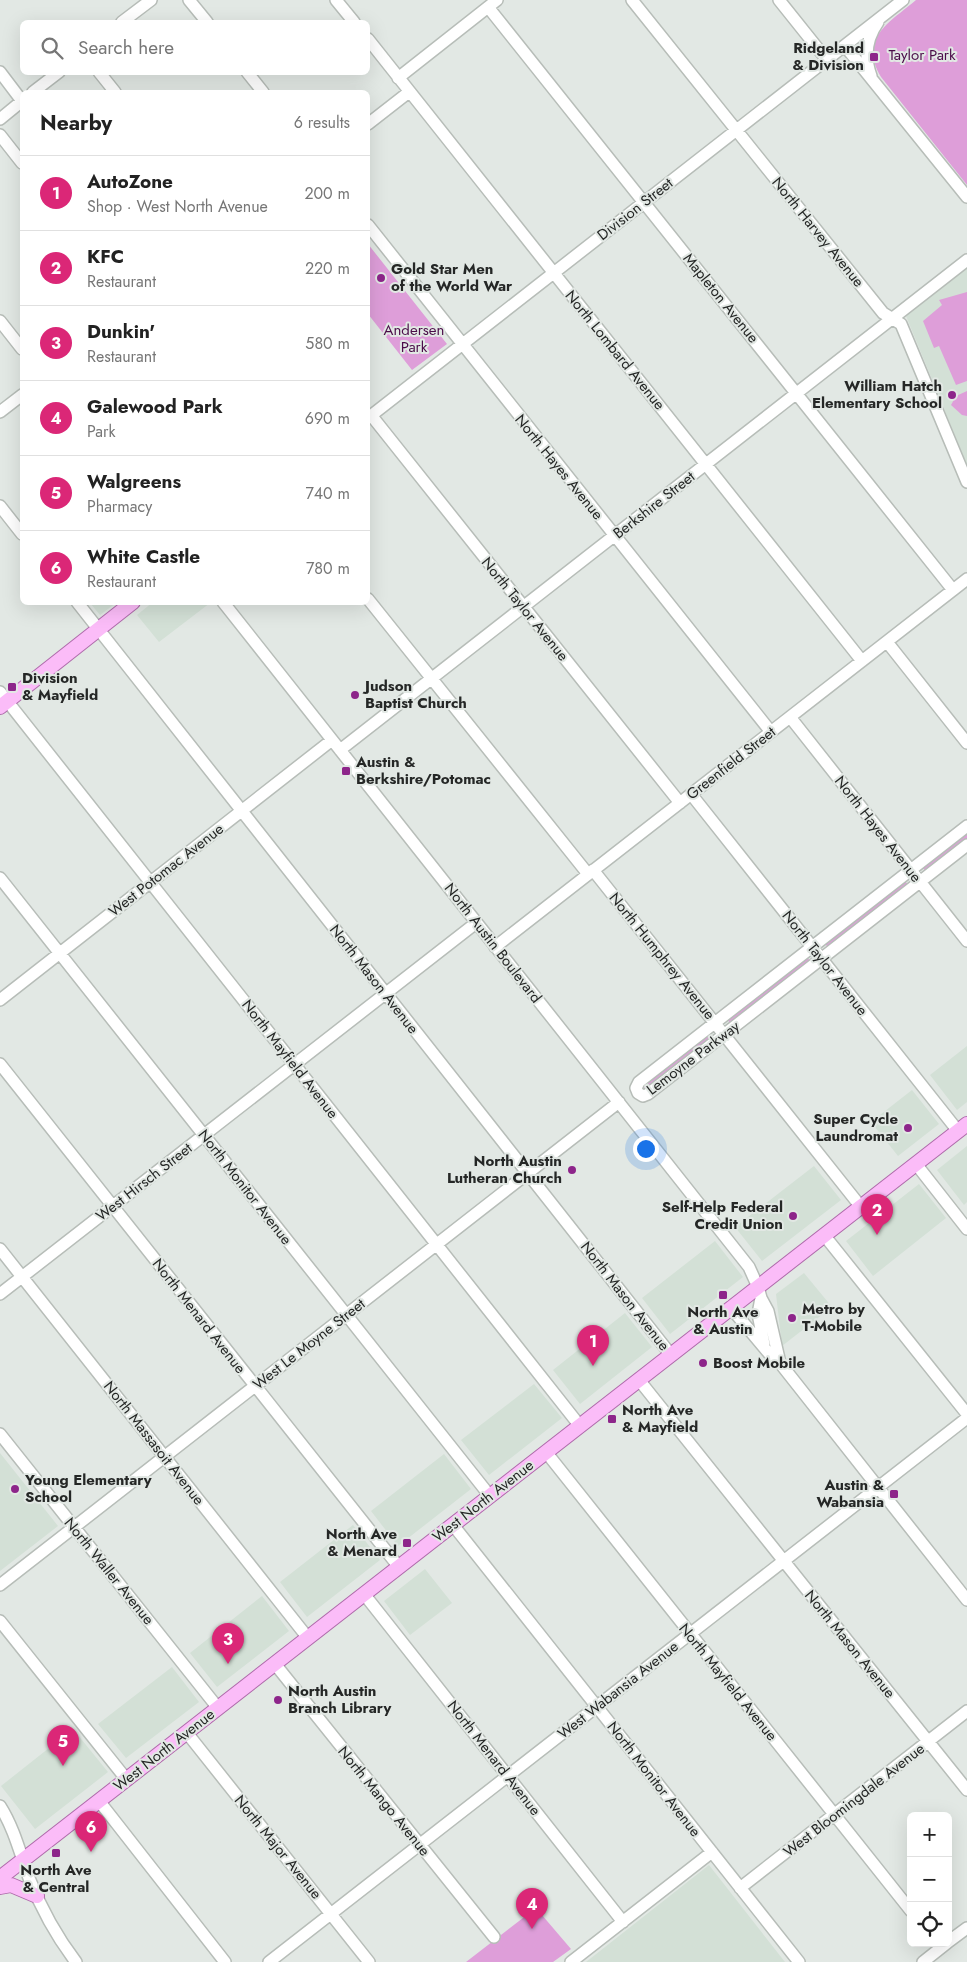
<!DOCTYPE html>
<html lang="en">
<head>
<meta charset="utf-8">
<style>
	body { margin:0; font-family:Jost,sans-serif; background:#f6f6f6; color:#222 }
	.controls { position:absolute; right:15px; bottom:15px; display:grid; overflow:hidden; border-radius:8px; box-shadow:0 5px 20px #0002 }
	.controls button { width:45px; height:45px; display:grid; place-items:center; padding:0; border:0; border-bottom:1px solid #e0e0e0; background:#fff; color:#222; font:25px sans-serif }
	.you { position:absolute; left:645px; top:1148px; width:18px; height:18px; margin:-12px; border:4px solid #fff; border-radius:50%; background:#1a73e8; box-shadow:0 0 0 8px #1a73e833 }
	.badge { display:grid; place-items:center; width:32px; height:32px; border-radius:50%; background:#db2777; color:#fff; font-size:16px; font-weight:700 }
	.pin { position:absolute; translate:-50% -41px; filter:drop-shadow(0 1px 2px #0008) }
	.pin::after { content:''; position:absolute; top:26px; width:18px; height:15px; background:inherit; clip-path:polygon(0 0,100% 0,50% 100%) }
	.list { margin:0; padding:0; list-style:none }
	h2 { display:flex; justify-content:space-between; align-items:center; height:65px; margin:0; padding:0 20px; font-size:21px }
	h2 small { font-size:16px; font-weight:400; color:#767676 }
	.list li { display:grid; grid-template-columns:32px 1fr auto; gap:15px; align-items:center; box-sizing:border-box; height:75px; padding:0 20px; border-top:1px solid #e0e0e0 }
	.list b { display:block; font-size:19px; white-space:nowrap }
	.list p { margin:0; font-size:16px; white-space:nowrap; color:#767676 }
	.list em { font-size:16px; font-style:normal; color:#767676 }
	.icon { flex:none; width:28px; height:28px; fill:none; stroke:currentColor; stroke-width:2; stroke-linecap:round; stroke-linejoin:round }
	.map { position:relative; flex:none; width:967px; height:1962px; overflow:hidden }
	.search { position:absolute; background:#fff; box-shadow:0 5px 20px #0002; left:20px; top:20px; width:350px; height:55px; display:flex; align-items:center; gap:12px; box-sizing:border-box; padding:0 18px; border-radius:8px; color:#767676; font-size:19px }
	.panel { position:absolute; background:#fff; box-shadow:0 5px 20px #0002; left:20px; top:90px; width:350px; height:515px; border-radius:8px }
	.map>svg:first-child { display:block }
	.built { fill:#d3e0d6 }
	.green { fill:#de9ed9 }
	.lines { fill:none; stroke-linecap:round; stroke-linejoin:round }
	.minor-casing { stroke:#b7bdb8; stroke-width:14 }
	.major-casing { stroke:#af6bab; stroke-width:16 }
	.minor { stroke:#fff; stroke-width:11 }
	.major { stroke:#fbbcf8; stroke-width:14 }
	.poi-dot { fill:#8d258a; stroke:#e2e8e4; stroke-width:2 }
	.labels { text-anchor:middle; stroke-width:4; stroke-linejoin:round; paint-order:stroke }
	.poi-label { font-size:15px; font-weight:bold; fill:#252726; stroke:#e2e8e4; text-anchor:start }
	.park-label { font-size:15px; fill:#4b0c49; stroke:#e2e8e4 }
	.street-label { font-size:15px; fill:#252726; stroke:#e2e8e4 }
</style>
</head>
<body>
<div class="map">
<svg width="967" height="1962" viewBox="0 0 967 1962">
	<rect width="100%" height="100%" fill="#e2e8e4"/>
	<path class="built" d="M967 267V465L906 316Z
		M153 602H209L210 603 159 642 137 615Z
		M90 603H116L100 615Z
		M967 1046V1102L957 1110 930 1075Z
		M912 1090 939 1124 898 1156 871 1122Z
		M967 1146V1202L964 1205 937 1170Z
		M814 1166 841 1200 762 1261 735 1227Z
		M919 1184 946 1218 873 1276 846 1241Z
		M715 1241 743 1277 670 1334 642 1298Z
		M804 1273 832 1307 782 1346 776 1294Z
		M625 1313 652 1347 580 1404 553 1370Z
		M534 1384 562 1418 489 1475 461 1440Z
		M0 1453 58 1526 0 1571Z
		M444 1454 471 1489 398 1546 371 1511Z
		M353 1525 380 1560 307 1617 280 1582Z
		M425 1569 452 1603 410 1635 384 1601Z
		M262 1596 289 1631 217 1687 190 1653Z
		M172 1667 199 1702 126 1758 98 1724Z
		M73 1729 108 1772 35 1829 1 1786Z
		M709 1865 785 1962H586Z"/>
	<path class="green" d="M916 0H967V185L881 77C858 38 889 23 916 0Z
		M368 244 447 344 412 370 368 314Z
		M967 292V381L956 385 939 346 934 348 923 321 942 305 939 300Z
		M967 391V416L962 415 951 405 956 396Z
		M967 832V843L928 874 922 867Z
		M904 880 910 887 830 949 824 943Z
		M807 957 812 964 732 1026 727 1019Z
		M709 1033 714 1040 647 1092 642 1090V1085Z
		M536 1908 571 1949 553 1962H466Z"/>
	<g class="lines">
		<g class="minor-casing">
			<path id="minor" d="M189 0 207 22
				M336 0 354 22
				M632 0 883 313 901 324 967 482
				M779 0 827 60
				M488 7 953 590
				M122 22 151 0
				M368 39 862 661
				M845 46 967 197
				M0 72 22 101
				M99 72 115 92
				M247 72 263 92
				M871 76C864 57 866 39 878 22
				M398 78 497 0
				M33 92 59 72
				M0 119 22 101
				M368 124 409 92
				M0 135 22 163
				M368 225 771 732
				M0 321 22 349
				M0 412 22 395
				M371 415 680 803
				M368 418 903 0
				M0 506 22 534
				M368 599 588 874
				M77 602 671 1355
				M223 602 749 1267 758 1287 761 1298 768 1311 780 1363
				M887 642 967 743
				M0 692 580 1426
				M790 717 967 941
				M340 750 967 260
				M691 794 958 1131
				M967 826 639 1082 636 1088 638 1093 643 1096 648 1094 967 845
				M593 870 861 1207
				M0 878 490 1496
				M495 947 967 579
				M0 1000 332 740
				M0 1064 399 1567
				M916 1164 967 1229
				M824 1235 967 1414
				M0 1249 308 1638
				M0 1294 476 923
				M761 1298 758 1314 764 1344
				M731 1308 772 1357 780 1363 967 1600
				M639 1380 967 1790
				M0 1434 218 1708
				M546 1452 911 1911
				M453 1525 799 1962
				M0 1585 619 1102
				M364 1594 623 1922
				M0 1621 127 1780
				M275 1664 494 1937
				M187 1733 369 1962
				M99 1801 225 1962
				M0 1806C14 1828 20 1853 29 1878 41 1908 56 1936 76 1962
				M740 1888 967 1711
				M948 1942 967 1928
				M269 1962 967 1418
				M571 1962 712 1852
				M923 1962 947 1943"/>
		</g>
		<g class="major-casing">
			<path id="major" d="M0 707 133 602
				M0 1878 967 1124
				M0 1887 11 1885 37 1896"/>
		</g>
		<use href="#minor" class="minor"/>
		<use href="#major" class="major"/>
	</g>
	<g class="poi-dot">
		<rect x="869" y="52" width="10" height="10" rx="2.5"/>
		<circle cx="381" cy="278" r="5"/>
		<circle cx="952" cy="395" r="5"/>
		<rect x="7" y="682" width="10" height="10" rx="2.5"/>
		<circle cx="355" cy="695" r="5"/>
		<rect x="341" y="766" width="10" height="10" rx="2.5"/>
		<circle cx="908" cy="1128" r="5"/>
		<circle cx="572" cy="1170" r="5"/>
		<circle cx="793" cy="1216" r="5"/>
		<rect x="718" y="1290" width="10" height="10" rx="2.5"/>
		<circle cx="792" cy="1318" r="5"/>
		<circle cx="703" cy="1363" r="5"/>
		<rect x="607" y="1414" width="10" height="10" rx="2.5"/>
		<circle cx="15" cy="1489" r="5"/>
		<rect x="889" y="1489" width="10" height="10" rx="2.5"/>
		<rect x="402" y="1538" width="10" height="10" rx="2.5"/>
		<circle cx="278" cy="1700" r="5"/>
		<rect x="51" y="1848" width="10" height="10" rx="2.5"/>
	</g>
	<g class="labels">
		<g class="poi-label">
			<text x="864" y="53" text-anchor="end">Ridgeland<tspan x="864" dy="17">&amp; Division</tspan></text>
			<text x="391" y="274">Gold Star Men<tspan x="391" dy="17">of the World War</tspan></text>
			<text x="942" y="391" text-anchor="end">William Hatch<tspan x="942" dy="17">Elementary School</tspan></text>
			<text x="22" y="683">Division<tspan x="22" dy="17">&amp; Mayfield</tspan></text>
			<text x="365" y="691">Judson<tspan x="365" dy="17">Baptist Church</tspan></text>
			<text x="356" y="767">Austin &amp;<tspan x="356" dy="17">Berkshire/Potomac</tspan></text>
			<text x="898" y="1124" text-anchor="end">Super Cycle<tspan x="898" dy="17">Laundromat</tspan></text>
			<text x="562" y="1166" text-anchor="end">North Austin<tspan x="562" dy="17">Lutheran Church</tspan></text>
			<text x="783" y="1212" text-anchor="end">Self-Help Federal<tspan x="783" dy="17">Credit Union</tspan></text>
			<text x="802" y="1314">Metro by<tspan x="802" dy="17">T-Mobile</tspan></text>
			<text x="723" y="1317" text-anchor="middle">North Ave<tspan x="723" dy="17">&amp; Austin</tspan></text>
			<text x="713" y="1368">Boost Mobile</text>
			<text x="622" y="1415">North Ave<tspan x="622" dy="17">&amp; Mayfield</tspan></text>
			<text x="25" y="1485">Young Elementary<tspan x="25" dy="17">School</tspan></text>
			<text x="884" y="1490" text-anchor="end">Austin &amp;<tspan x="884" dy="17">Wabansia</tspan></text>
			<text x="397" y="1539" text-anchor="end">North Ave<tspan x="397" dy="17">&amp; Menard</tspan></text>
			<text x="288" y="1696">North Austin<tspan x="288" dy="17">Branch Library</tspan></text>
			<text x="56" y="1875" text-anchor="middle">North Ave<tspan x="56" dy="17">&amp; Central</tspan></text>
		</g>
		<g class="park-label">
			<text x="922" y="60">Taylor Park</text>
			<text x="414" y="335">Andersen<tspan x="414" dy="17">Park</tspan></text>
		</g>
		<g class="street-label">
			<text transform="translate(635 209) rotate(-38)" y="5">Division Street</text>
			<text transform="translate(818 232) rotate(51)" y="5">North Harvey Avenue</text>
			<text transform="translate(721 298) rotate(51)" y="5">Mapleton Avenue</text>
			<text transform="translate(615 350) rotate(51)" y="5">North Lombard Avenue</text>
			<text transform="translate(559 467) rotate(51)" y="5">North Hayes Avenue</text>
			<text transform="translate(654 505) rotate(-38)" y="5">Berkshire Street</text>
			<text transform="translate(525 609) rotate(51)" y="5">North Taylor Avenue</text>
			<text transform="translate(731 763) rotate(-38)" y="5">Greenfield Street</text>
			<text transform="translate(878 829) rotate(52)" y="5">North Hayes Avenue</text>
			<text transform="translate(166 870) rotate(-38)" y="5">West Potomac Avenue</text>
			<text transform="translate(493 943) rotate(52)" y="5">North Austin Boulevard</text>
			<text transform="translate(662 956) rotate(51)" y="5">North Humphrey Avenue</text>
			<text transform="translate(825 963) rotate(52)" y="5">North Taylor Avenue</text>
			<text transform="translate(374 979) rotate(52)" y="5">North Mason Avenue</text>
			<text transform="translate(693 1058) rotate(-37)" y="5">Lemoyne Parkway</text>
			<text transform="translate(290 1059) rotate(52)" y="5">North Mayfield Avenue</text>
			<text transform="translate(144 1182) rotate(-38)" y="5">West Hirsch Street</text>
			<text transform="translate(245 1187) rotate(52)" y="5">North Monitor Avenue</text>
			<text transform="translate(625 1296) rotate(52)" y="5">North Mason Avenue</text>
			<text transform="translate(199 1316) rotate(52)" y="5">North Menard Avenue</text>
			<text transform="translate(309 1344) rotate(-38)" y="5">West Le Moyne Street</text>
			<text transform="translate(154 1443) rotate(52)" y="5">North Massasoit Avenue</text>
			<text transform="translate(483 1501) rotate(-38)" y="5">West North Avenue</text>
			<text transform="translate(109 1571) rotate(51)" y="5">North Waller Avenue</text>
			<text transform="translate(850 1644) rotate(51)" y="5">North Mason Avenue</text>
			<text transform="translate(728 1682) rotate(51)" y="5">North Mayfield Avenue</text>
			<text transform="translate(618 1690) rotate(-38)" y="5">West Wabansia Avenue</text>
			<text transform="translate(164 1750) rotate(-38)" y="5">West North Avenue</text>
			<text transform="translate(494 1758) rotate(52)" y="5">North Menard Avenue</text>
			<text transform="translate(654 1779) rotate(52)" y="5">North Monitor Avenue</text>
			<text transform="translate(854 1800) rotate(-38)" y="5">West Bloomingdale Avenue</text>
			<text transform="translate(384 1801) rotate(51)" y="5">North Mango Avenue</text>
			<text transform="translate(278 1847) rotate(51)" y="5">North Major Avenue</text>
		</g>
	</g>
</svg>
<div class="controls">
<button>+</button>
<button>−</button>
<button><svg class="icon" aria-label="locate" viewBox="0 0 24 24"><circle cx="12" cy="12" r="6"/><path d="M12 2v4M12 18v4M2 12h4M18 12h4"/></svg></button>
</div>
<div class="you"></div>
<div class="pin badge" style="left:593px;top:1366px">1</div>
<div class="pin badge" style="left:877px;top:1235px">2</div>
<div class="pin badge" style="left:228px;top:1664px">3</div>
<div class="pin badge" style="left:532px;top:1929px">4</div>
<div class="pin badge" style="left:63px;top:1766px">5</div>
<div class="pin badge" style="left:91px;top:1852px">6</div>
<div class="search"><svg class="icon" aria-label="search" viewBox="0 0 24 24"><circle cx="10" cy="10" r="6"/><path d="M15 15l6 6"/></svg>Search here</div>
<section class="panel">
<h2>Nearby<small>6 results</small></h2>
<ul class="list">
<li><span class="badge">1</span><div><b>AutoZone</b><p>Shop · West North Avenue</p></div><em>200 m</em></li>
<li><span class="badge">2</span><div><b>KFC</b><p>Restaurant</p></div><em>220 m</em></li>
<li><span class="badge">3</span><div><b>Dunkin'</b><p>Restaurant</p></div><em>580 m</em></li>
<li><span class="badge">4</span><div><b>Galewood Park</b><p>Park</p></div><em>690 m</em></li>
<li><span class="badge">5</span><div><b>Walgreens</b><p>Pharmacy</p></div><em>740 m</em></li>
<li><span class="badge">6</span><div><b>White Castle</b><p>Restaurant</p></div><em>780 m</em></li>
</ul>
</section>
</div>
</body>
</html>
